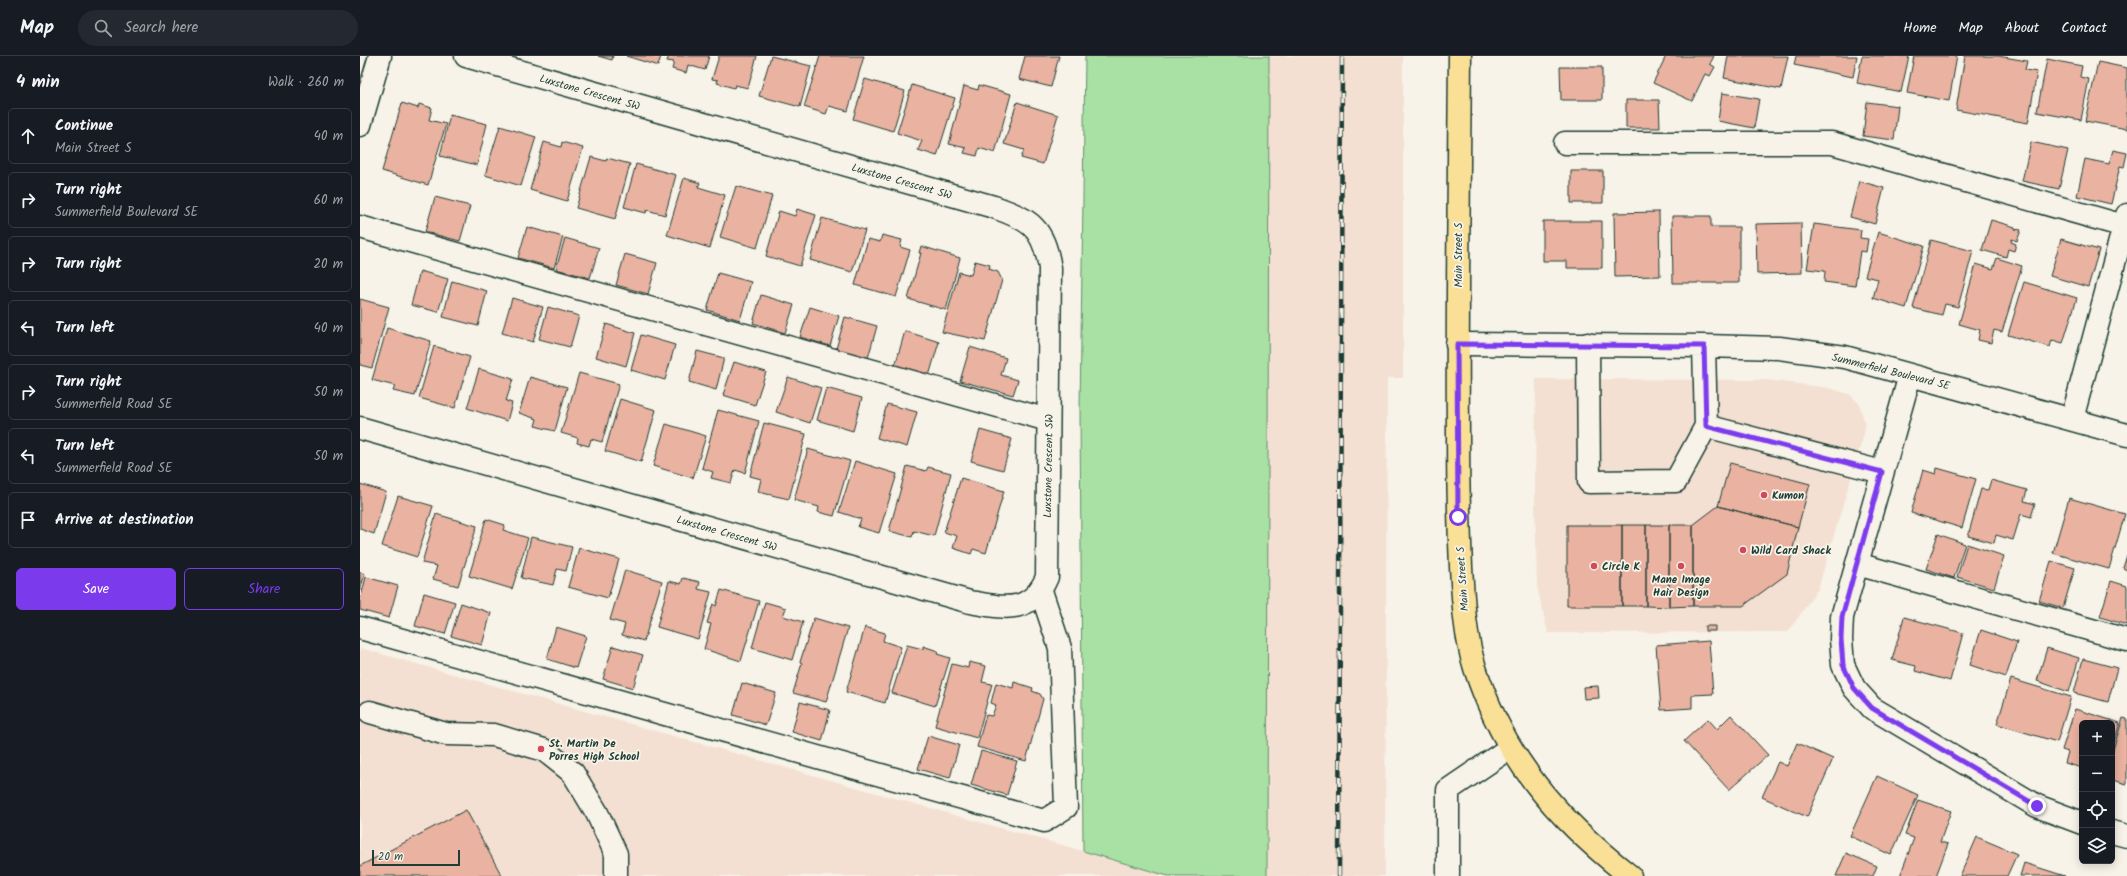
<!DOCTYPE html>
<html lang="en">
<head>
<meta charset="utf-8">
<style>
	body { margin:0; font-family:Kalam,sans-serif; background:#242831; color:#f1f3f6 }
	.controls { position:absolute; right:12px; bottom:12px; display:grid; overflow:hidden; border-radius:6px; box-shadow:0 2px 10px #0003 }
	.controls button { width:36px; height:36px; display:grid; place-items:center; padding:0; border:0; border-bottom:1px solid #363941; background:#171b24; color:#f1f3f6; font:20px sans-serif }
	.scale { position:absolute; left:12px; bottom:10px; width:88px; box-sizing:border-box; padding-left:4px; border:2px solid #1f3d34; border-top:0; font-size:11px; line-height:14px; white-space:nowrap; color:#1f3d34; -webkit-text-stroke:3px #f7f3e8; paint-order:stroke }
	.stop { position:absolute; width:12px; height:12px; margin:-9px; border:3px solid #7c3aed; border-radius:50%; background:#fff }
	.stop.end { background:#7c3aed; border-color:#fff; box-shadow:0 1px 4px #0008 }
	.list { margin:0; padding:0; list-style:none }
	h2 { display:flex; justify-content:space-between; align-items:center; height:52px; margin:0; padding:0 16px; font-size:17px }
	h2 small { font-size:13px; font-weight:400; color:#9ea1a6 }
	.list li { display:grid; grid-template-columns:26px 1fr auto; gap:12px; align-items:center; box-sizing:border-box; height:56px; margin:0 8px 8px; padding:0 8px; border:1px solid #363941; border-radius:6px }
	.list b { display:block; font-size:15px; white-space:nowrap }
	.list p { margin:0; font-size:13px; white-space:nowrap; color:#9ea1a6 }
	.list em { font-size:13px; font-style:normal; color:#9ea1a6 }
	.actions { display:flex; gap:8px; padding:12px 16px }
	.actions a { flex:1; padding:9px 0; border:1px solid #7c3aed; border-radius:6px; text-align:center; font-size:14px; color:#7c3aed }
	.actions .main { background:#7c3aed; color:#fff }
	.icon { flex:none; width:22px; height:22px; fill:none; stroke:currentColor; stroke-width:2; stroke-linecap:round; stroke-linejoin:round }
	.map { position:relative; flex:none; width:1767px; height:820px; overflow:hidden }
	header { display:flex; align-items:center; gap:24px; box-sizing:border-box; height:56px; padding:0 20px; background:#171b24; border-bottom:1px solid #363941 }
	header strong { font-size:19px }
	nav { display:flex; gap:22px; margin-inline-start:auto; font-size:14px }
	.search { width:280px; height:36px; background:#242831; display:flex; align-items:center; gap:10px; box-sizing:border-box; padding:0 14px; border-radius:22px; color:#9ea1a6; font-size:15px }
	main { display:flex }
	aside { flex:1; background:#171b24 }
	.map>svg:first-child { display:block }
	.built { fill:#f3e0d2 }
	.green { fill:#a9e0a4; stroke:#648e6c }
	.building { fill:#eab2a0; stroke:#1f3d34 }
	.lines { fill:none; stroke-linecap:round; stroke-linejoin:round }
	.minor-casing { stroke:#1f3d34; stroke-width:25 }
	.major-casing { stroke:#1f3d34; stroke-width:25 }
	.minor { stroke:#f7f3e8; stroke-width:22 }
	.major { stroke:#fadf96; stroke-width:22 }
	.rail-casing { stroke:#1f3d34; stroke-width:4.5 }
	.rail { stroke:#f7f3e8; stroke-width:3; stroke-dasharray:9; stroke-linecap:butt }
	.route { stroke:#7c3aed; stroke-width:5 }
	.poi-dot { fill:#d1495b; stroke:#f7f3e8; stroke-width:1.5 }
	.labels { text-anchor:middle; stroke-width:3.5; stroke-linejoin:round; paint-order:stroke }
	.street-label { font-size:11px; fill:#1f3d34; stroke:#f7f3e8 }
	.poi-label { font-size:11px; font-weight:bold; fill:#1f3d34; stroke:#f7f3e8; text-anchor:start }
</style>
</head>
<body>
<header>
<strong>Map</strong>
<div class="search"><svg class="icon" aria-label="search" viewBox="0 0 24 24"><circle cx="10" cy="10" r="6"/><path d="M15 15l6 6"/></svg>Search here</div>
<nav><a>Home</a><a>Map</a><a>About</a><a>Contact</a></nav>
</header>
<main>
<aside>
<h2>4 min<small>Walk · 260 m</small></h2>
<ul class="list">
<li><svg class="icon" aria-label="ahead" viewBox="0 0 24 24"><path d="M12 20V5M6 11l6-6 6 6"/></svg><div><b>Continue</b><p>Main Street S</p></div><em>40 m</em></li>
<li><svg class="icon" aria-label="right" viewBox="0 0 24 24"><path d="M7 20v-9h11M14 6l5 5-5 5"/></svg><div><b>Turn right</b><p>Summerfield Boulevard SE</p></div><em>60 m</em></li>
<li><svg class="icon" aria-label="right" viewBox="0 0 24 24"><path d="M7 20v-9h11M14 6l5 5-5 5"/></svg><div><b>Turn right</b></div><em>20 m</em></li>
<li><svg class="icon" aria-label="left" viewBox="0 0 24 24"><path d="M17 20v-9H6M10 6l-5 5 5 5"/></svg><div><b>Turn left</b></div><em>40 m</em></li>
<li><svg class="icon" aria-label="right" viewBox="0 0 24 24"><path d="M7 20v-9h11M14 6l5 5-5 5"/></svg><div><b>Turn right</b><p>Summerfield Road SE</p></div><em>50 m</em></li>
<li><svg class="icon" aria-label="left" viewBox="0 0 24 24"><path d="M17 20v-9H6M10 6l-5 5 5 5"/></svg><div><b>Turn left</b><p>Summerfield Road SE</p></div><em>50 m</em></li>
<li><svg class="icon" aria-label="arrive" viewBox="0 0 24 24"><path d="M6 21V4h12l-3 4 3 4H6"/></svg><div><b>Arrive at destination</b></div></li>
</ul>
<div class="actions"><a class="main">Save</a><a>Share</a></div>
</aside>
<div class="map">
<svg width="1767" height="820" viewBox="0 0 1767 820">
	<rect width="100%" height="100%" fill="#f7f3e8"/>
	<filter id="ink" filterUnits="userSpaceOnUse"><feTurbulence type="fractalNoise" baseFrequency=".025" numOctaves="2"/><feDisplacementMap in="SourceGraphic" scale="8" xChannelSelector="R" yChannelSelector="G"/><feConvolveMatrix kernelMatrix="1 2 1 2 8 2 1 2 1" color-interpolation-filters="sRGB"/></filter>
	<g filter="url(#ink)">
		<path class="built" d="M909 0H1043V322H1027L1025 820H907Z
			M1176 323 1407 324 1469 332 1489 338 1499 347 1505 369 1504 378 1458 533 1428 576 1188 577 1177 531 1175 446Z
			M0 592 723 795 808 820H0Z"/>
		<path class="green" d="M725 0H909L907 820H808L723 795 720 353Z"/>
		<path class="building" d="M238 0H253L252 4Z
			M266 0H301L298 10Z
			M309 0H349L345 14 328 9 326 17 312 13 314 6 307 5Z
			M359 0H397L388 32 375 29 374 32 357 27 358 24 352 23Z
			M411 0 451 10 440 51 399 40Z
			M460 0H504L488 55 469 50 466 58 444 51Z
			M665 0H699L691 31 659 23Z
			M1306 0H1354L1350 8 1355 11 1350 20 1345 18 1332 45 1293 27Z
			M1368 0H1428L1421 33 1364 22Z
			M1436 0H1497L1493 21 1434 9Z
			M1502 0H1549L1541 36 1497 27Z
			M1554 0H1597L1589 45 1547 37Z
			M1605 0H1638L1667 5 1665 14 1677 16 1668 67 1596 54Z
			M1687 3 1722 10 1720 21 1729 23 1721 64 1677 56Z
			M1738 6 1767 12V73L1725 65Z
			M1200 11H1242V44H1201Z
			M505 23 545 35 533 75 493 63Z
			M552 29 595 42 577 100 558 94 562 85 537 77Z
			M619 29 651 38 635 97 619 92 617 100 604 97 606 92 589 88 604 30 618 34Z
			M1362 37 1399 43 1394 72 1358 65Z
			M1266 44H1299L1300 72H1266Z
			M657 46 698 59 683 108 661 102 664 94 644 88Z
			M1507 46 1538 50 1534 84 1503 80Z
			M42 47 58 52 59 48 72 52 69 64 86 68 68 129 22 115Z
			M90 59 127 68 117 109 80 100Z
			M140 70 176 81 161 130 125 119Z
			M184 86 201 91 202 86 223 92 207 145 170 134Z
			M1671 86 1708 94 1699 133 1662 125Z
			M1753 94 1767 97 1764 111 1760 110 1751 148 1717 140 1725 103 1749 108Z
			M231 101 246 105 247 102 270 108 255 163 216 152Z
			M276 108 316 119 305 159 287 154 286 157 264 151Z
			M1211 115H1243V147H1211Z
			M324 122 340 127 338 131 365 139 350 192 307 179Z
			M1499 125 1524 132 1515 168 1490 161Z
			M376 130 412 140 397 192 360 181Z
			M75 141 110 150 100 185 65 176Z
			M437 153 456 159 440 210 406 200 419 155 435 160Z
			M1299 156 1300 220 1255 221 1254 157Z
			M1312 160H1351V171H1379V227H1313Z
			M462 162 505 174 492 216 450 204Z
			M1631 164 1655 171V173L1661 174 1657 185 1652 183 1651 186 1656 188 1654 195 1648 193 1646 201 1622 194Z
			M1183 165H1242V212H1207V205H1183Z
			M1441 167 1442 217 1397 218 1396 168Z
			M1454 168 1501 174 1500 182 1508 183 1506 196 1500 195 1495 230 1464 226 1465 215 1447 213Z
			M167 171 203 181 194 212 158 202Z
			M1518 176 1564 190 1546 252 1513 242 1518 223 1505 220Z
			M522 179 542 184 540 191 550 194 536 241 495 229 508 183 520 186Z
			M205 182 239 192 230 222 196 213Z
			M1701 183 1739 194 1728 231 1690 220Z
			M1571 184 1613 195 1598 251 1585 248 1582 259 1553 252Z
			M561 190 600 202 586 254 548 243 561 197H559Z
			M265 198 297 207 288 238 256 229Z
			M1637 202 1662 210 1642 276 1634 274 1631 287 1618 284 1620 274 1599 268 1616 208 1633 213Z
			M615 205 630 209 629 213 638 216 642 224 625 285 582 276 599 216 611 219Z
			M60 215 88 223 78 256 51 249Z
			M358 217 391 226 380 264 347 254Z
			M92 225 127 235 118 270 83 261Z
			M1664 226 1717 242 1703 287 1692 284 1690 291 1648 279Z
			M401 239 434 249 425 277 393 267Z
			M152 242 183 251 173 286 142 277Z
			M0 243 29 251 12 312 0 309Z
			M188 251 219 260 210 291 179 283Z
			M450 251 479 260 470 290 440 281Z
			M485 261 517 270 508 302 476 293Z
			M246 268 275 277 266 310 236 301Z
			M27 272 71 285 55 340 33 335 35 330 12 324Z
			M545 275 579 286 569 320 535 310Z
			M281 279 315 289 305 324 271 314Z
			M74 290 110 301 95 352 59 342Z
			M610 291 646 302 641 319 658 324 653 339 600 325Z
			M337 295 364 302 356 334 329 326Z
			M374 306 406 316 395 349 363 339Z
			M119 313 153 323 146 345 152 347 147 365 107 352Z
			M219 317 259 328 242 386 231 383 229 390 217 387 218 382 201 377Z
			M170 321 207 331 195 375 175 370 177 363 159 357Z
			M428 321 461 332 450 367 416 356Z
			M466 332 502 342 493 375 457 364Z
			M260 343 296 354 281 406 245 395Z
			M527 348 557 356 547 391 517 382Z
			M358 354 399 365 385 417 375 414 371 427 351 422 353 416 342 412Z
			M404 367 446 378 429 443 398 436 401 423 390 420Z
			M306 368 346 380 333 422 293 410Z
			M620 374 652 383 643 414 611 405Z
			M448 393 490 405 474 460 458 456 459 451 434 444Z
			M495 405 537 418 519 477 498 471 501 463 479 456Z
			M1370 407 1450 428 1438 471 1358 450Z
			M547 410 566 415 568 411 591 417 574 480 554 475 552 481 529 475Z
			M1577 412 1616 423 1602 472 1551 457 1563 414 1576 418Z
			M601 422 644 435 626 497 613 493 611 498 593 492 597 480 584 476Z
			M1631 424 1667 434 1664 445 1675 448 1671 461 1661 458 1653 484 1636 479 1634 487 1608 480 1621 433 1628 434Z
			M0 428 26 436 14 478 0 473Z
			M38 440 73 450 57 501 22 490Z
			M1709 442 1765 458 1749 513 1693 497Z
			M1358 450 1438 471 1427 518 1383 550H1333V469Z
			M76 458 117 470 98 530 73 523 77 510 62 507Z
			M126 463 145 469 143 474 168 482 152 533 109 520Z
			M1207 469H1262V550H1207Z
			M1262 469H1286V550H1262Z
			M1286 469H1309V551L1286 550Z
			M1309 469H1333V550L1309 551Z
			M1578 478 1605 488 1594 522 1566 513Z
			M171 481 212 491 206 515 197 513 193 529 161 522Z
			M1607 488 1644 500 1634 532 1597 521Z
			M219 492 259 503 248 542 208 531Z
			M1767 499V514L1763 512Z
			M1691 505 1715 512 1703 552 1679 545Z
			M265 514 302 525 284 585 262 579 265 568 250 564Z
			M0 516 5 518 0 534Z
			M6 521 38 530 29 562 0 554V545Z
			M323 522 340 526 338 533 351 536 338 583 297 571 309 525 321 528Z
			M1751 525 1767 530V569L1740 561Z
			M361 534 399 545 381 605 344 593 351 568 347 567 353 548 356 550Z
			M64 537 95 546 85 578 55 570Z
			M405 546 426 552 423 560 443 566 432 604 392 592Z
			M101 547 131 557 122 589 91 580Z
			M1544 561 1603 577 1590 625 1555 615 1556 610 1532 604Z
			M454 562 488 572 466 646 433 637 442 607 440 606Z
			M1345 570H1355V575H1345Z
			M196 571 226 580 216 612 187 603Z
			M505 571 525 577 523 585 541 591 525 647 486 636Z
			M1621 574 1657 586 1646 621 1610 609Z
			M1349 585 1353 638 1332 639V652L1301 654 1296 589Z
			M547 589 563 593V590L578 595 577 598 590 602 575 650 532 637Z
			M253 590 283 599 273 632 243 623Z
			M1687 592 1719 602 1709 636 1677 625Z
			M1723 603 1757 612 1748 646 1714 637Z
			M609 606 626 610 622 626 632 628 617 682 575 670 592 608 608 612Z
			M1651 623 1711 641 1697 686 1637 668Z
			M654 626 673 632 672 635 680 638 683 643 666 705 617 691 626 659 632 660 636 649 631 647 636 627 653 632Z
			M382 627 416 637 406 669 373 659Z
			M1238 630 1239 642 1224 643 1223 631Z
			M440 646 470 654 462 685 432 676Z
			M1715 653 1760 667 1752 692V667H1722V712L1705 707 1708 696 1702 694Z
			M1371 659 1408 699 1369 734 1324 685 1348 663 1357 673Z
			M1763 662 1767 663V728L1752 724V697Z
			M568 680 599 689 590 722 558 713Z
			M1437 687 1473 703 1447 761 1402 741 1418 706 1427 710Z
			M621 695 657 705 647 739 611 729Z
			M1517 720 1558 739 1531 799 1490 780Z
			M1558 744 1591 755 1580 786 1588 788 1576 820H1540L1554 782 1545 779Z
			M106 754 142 820H0V810Z
			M1617 781 1657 798 1647 820H1600Z
			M1486 797 1517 810 1513 820H1476Z
			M1664 807 1705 820H1660Z"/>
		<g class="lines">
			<g class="minor-casing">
				<path id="minor" d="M0 69 20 0
					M1205 87H1472L1764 170
					M0 171 688 364
					M1097 288 1344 290 1419 292 1485 301 1767 379
					M1228 288 1229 426 1316 425 1346 370 1344 290
					M1550 319 1482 561 1481 583 1483 609 1494 632 1512 652 1677 750 1722 767
					M1712 363 1767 159
					M1346 370 1522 416
					M0 372 610 546C644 552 671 559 687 521L690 212C683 171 671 164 634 151L106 0
					M1497 508 1767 584
					M0 572 684 765 706 751 700 592 681 535
					M10 656 86 678 134 679 184 694 213 717 237 757 256 798V820
					M1752 776 1767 780
					M1088 820V734L1150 692"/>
			</g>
			<g class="major-casing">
				<path id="major" d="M1100 0C1099 126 1097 253 1098 379 1098 423 1099 467 1101 511 1103 545 1105 580 1115 612 1144 702 1197 763 1270 820"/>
			</g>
			<use href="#minor" class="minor"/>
			<use href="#major" class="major"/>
			<g class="rail-casing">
				<path id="rail" d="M979 820 982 0"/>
			</g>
			<use href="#rail" class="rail"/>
		</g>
	</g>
	<g class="lines" filter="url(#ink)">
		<path class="route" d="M1098 461 1097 288 1344 290 1346 370 1522 416 1482 561 1481 583 1483 609 1494 632 1512 652 1677 750"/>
	</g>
	<g class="poi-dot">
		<circle cx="1404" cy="439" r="4"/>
		<circle cx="1383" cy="494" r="4"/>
		<circle cx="1234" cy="510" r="4"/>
		<circle cx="1321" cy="510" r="4"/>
		<circle cx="181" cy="693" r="4"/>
	</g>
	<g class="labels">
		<g class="street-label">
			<text transform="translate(230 36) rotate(16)" y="4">Luxstone Crescent SW</text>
			<text transform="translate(542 125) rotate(16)" y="4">Luxstone Crescent SW</text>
			<text transform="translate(1098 199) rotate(-90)" y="4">Main Street S</text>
			<text transform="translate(1531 315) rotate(14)" y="4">Summerfield Boulevard SE</text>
			<text transform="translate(688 410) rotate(-89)" y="4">Luxstone Crescent SW</text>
			<text transform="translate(367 477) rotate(16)" y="4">Luxstone Crescent SW</text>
			<text transform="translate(1102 523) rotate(-94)" y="4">Main Street S</text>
		</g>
		<g class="poi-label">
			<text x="1412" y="443">Kumon</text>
			<text x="1391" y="498">Wild Card Shack</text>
			<text x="1242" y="514">Circle K</text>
			<text x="1321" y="527" text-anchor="middle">Mane Image<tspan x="1321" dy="13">Hair Design</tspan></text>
			<text x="189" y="691">St. Martin De<tspan x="189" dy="13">Porres High School</tspan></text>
		</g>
	</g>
</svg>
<div class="controls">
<button>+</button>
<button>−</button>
<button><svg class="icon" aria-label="locate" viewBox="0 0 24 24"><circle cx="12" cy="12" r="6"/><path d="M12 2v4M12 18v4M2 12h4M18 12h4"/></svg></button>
<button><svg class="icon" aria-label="layers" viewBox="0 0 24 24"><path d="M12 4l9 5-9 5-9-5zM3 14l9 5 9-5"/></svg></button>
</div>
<div class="scale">20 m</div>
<div class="stop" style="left:1098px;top:461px"></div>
<div class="stop end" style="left:1677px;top:750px"></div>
</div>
</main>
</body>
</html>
